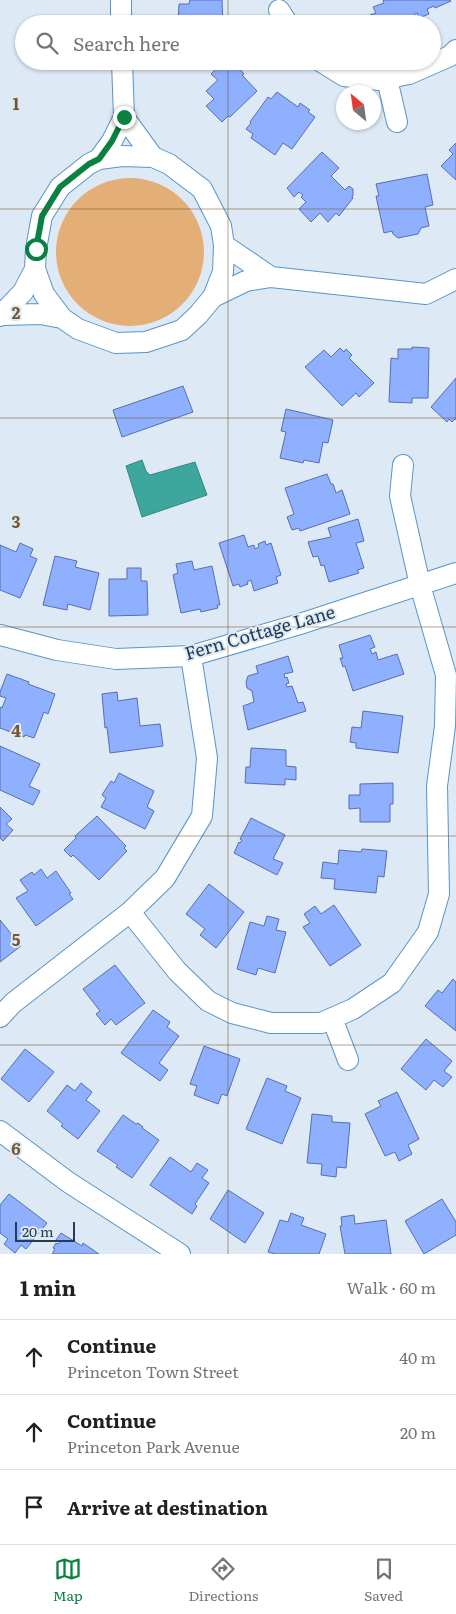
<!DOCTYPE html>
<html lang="en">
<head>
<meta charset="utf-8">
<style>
	body { margin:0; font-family:Literata,serif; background:#f6f6f6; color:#202124 }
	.compass { position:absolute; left:336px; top:85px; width:45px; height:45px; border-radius:50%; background:#fff; box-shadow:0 1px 4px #0004; rotate:331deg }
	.scale { position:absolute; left:15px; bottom:12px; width:60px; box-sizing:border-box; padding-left:5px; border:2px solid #233d54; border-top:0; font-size:14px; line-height:18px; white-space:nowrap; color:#233d54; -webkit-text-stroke:4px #dde9f5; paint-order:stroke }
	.stop { position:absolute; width:15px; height:15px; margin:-11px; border:4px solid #0b8043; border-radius:50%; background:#fff }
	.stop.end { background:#0b8043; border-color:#fff; box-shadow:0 1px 5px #0008 }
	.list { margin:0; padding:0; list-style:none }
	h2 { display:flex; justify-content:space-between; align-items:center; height:65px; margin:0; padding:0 20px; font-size:21px }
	h2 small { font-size:16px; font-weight:400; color:#757577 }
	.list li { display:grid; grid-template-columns:32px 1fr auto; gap:15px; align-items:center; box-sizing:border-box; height:75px; padding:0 20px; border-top:1px solid #e0e0e0 }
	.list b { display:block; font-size:19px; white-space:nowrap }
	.list p { margin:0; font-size:16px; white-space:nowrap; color:#757577 }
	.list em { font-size:16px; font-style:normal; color:#757577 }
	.icon { flex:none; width:28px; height:28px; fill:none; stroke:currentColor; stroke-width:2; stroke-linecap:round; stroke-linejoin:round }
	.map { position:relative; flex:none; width:456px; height:1254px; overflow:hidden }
	.search { position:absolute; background:#fff; box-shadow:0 1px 4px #0004; left:15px; right:15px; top:15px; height:55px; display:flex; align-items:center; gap:12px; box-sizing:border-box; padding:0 18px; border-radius:28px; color:#757577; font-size:19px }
	.sheet { height:290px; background:#fff }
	nav { display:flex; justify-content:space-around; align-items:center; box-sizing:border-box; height:70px; border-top:1px solid #e0e0e0; background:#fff; font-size:14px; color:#757577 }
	nav a { display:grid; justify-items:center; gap:2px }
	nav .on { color:#0b8043 }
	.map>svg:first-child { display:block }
	.green { fill:#e4af77 }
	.water { fill:#3da69d; stroke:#358687 }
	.building { fill:#8fafff; stroke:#566faf }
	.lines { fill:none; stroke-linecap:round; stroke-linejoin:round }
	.minor-casing { stroke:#5795cb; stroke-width:22 }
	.minor { stroke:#fff; stroke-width:20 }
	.route { stroke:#0b8043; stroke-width:6 }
	.grid { fill:none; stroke:#78552e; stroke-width:1; stroke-opacity:0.55 }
	.labels { text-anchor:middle; stroke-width:4; stroke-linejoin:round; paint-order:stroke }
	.street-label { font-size:18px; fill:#233d54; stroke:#dde9f5 }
	.grid-label { font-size:16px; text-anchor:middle; font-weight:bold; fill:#78552e; stroke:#dde9f5; stroke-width:4; stroke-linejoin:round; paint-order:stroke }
</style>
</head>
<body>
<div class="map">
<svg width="456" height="1254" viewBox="0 0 456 1254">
	<rect width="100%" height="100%" fill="#dde9f5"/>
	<path class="green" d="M56 252a74 74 0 1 1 148 0a74 74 0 1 1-148 0Z"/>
	<path class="water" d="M142 460 146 471 150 475 195 462 207 495 142 517 126 466Z"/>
	<path class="building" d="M190 0H222L223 24H178L179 4H189Z
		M383 0H450L451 1 435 8 434 6 427 9 429 14 419 18 417 13 414 15V16L398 22 399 24H374L370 15 376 13 373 7 384 3Z
		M224 61H233L244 74 242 75 257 91 230 117 228 116 222 122 206 106 214 99 206 91 218 80 211 74Z
		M277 92 298 107 300 103 310 110 308 112 315 117 292 149 283 143 275 155 251 138 253 134 246 129 251 123 250 122 268 97 271 99Z
		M456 143V180L441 166 453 154 449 150Z
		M322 152 339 168 331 176 345 190 349 186 353 189V195L352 197 353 198 339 216 336 213 328 222 320 213 311 222 299 209 306 202 301 197 303 195 299 192 294 197 287 188Z
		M427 174 433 205 425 207 429 226 421 228 418 234 398 238 393 234 392 231 384 233 376 196H379L376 184Z
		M412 347 429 348 428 398H412V403L389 402 391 358 398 359V349H412Z
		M340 348 344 352 346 349 352 355 349 358 374 383 359 397 356 393 342 406 305 367 324 350 331 357Z
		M456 378V420L455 419 452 422 449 419 447 422 431 407Z
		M183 386 193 412 122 437 113 410Z
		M286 409 333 420 328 443 323 442 319 463 304 460 303 463 280 458 286 432 281 431Z
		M327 474 331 484H333L336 493 342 490 350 514 300 531 299 528 292 530 287 517 294 514 285 488Z
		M358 519 364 541 356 543 364 568 357 570 359 573 329 582 324 565 321 566 318 556 313 557 308 542 331 537 328 528Z
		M244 535 248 547 254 545 255 549 259 547 258 544 265 541 266 545 271 543 281 575 276 577 278 583 254 591 251 580 247 582 248 584 240 587 239 584 233 586 219 543Z
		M20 543 33 549 30 556 37 559 20 598 0 590V545L16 552Z
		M55 556 77 561 75 567 99 573 90 610 68 604 67 610 43 605Z
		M192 561 194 570 212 566 220 605H217L218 608 201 612 200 609 181 613 173 575 178 573 176 564Z
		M127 568H141V581H147L148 615 109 616V579H127Z
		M370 635 375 647 370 649 372 654 376 652 378 660 397 654 404 674 353 691 345 666 343 667 340 658H343L339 645Z
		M288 656 293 672 284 674 285 678 287 677 289 683 286 684 287 687 292 686 298 703 303 702 306 711 248 730 243 706 254 702 252 691 247 688 246 682 248 676 258 673 256 666Z
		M7 674 29 682 28 684 55 694 48 714 44 712 34 738 25 735 24 737 0 728V707L2 708 6 698 0 696V692Z
		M117 692 118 701 137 698 140 726 160 724 163 746 110 753 107 727 105 728 102 694Z
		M363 711 403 716 398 753 356 748V743L350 742 352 727 361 728Z
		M0 746 40 764 29 786 40 791 33 805 0 790Z
		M251 748 286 750V766L296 767V780L285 779V785L245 783 246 767H250Z
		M119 773 154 791 147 807 154 811 145 829 101 807 106 798 102 795 111 781 114 783Z
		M393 783V804H390V822H360V808L349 809V795H360V784Z
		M0 807 12 819 6 824 13 830 3 841 0 838Z
		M97 816 126 846 124 848 127 851 99 880 73 855 71 857 64 850 76 838 75 836Z
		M251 818 285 835 273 859 283 863 277 875 234 853 239 842 240 843 242 840 240 839Z
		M362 849 387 851 384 877 378 876 376 893 334 889 335 879 321 878 323 862 338 864 339 850 361 852Z
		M41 869 47 878 56 871 71 893 69 894 73 899 36 926 16 898 28 891 20 880 32 872 34 875Z
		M209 884 244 912 216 948 200 935 205 929 186 914Z
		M334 905 361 945 330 966 303 927 310 923 304 914 315 906 321 914Z
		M267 916 279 919 276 930 286 932 275 973 258 968 256 975 237 969 250 922 264 926Z
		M0 920 21 946 0 962Z
		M115 965 145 1003 116 1025 111 1019 105 1025 96 1014 100 1011 83 989Z
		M453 979 456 982V1031L425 1006 438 990 442 993Z
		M153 1010 170 1022 167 1027 179 1036 159 1063 168 1070 160 1081 121 1053Z
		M426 1039 452 1061 444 1071 452 1077 443 1087 434 1080 426 1090 401 1069Z
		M204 1046 240 1059 227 1096 222 1094 218 1104 194 1095 197 1086 190 1084Z
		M25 1049 54 1072 29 1102 1 1079Z
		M267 1078 287 1086 285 1091 301 1098 282 1144 246 1129Z
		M81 1083 92 1092 86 1100 100 1111 78 1139 61 1126 63 1124 47 1111 67 1085 75 1091Z
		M397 1092 419 1139 408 1145 412 1154 399 1161 395 1152 385 1156 365 1114 381 1106 378 1101Z
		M312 1114 332 1116V1122L350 1123 346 1168 337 1167 336 1177 321 1175 322 1164 307 1163Z
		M123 1115 136 1124 138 1123 143 1127 142 1128 159 1140 132 1178 116 1167 118 1165 97 1151Z
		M170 1157 191 1172 197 1163 208 1170 202 1178 209 1183 195 1204 197 1206 192 1214 150 1185Z
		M228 1190 264 1213 245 1243 210 1219Z
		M9 1194 47 1223 26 1249 21 1245 15 1253 4 1244 8 1239 0 1233V1205Z
		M442 1199 456 1222V1235L424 1254 405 1221Z
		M291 1213 304 1218 301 1225 326 1234 319 1254H275L268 1252 280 1220 288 1222Z
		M354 1215 355 1224 386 1220 391 1254H345L340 1226H342L341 1217Z
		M61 1233 82 1246 83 1243 99 1254H52L55 1249 53 1248 56 1243 58 1244 60 1242 56 1240Z"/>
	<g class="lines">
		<g class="minor-casing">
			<path id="minor" d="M121 0V24
				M279 10 288 24
				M320 61 344 76 379 80 409 74 450 56 456 50
				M387 79 397 122
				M124 117 153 157
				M99 159 112 141 124 117 122 61
				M224 245 223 272 213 297 198 315 182 330 146 342 116 343 78 329 62 318 44 294 35 269 36 249 42 216 60 187 89 164 99 159 122 156 153 157 169 164 202 189 221 226 224 245 271 277
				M213 297 246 281 271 277 426 294 456 279
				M3 315 40 314 62 318
				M0 316 23 292 35 269
				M0 635 57 650 116 659 191 656 300 624 456 573
				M130 912 177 971 208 1001 232 1013 271 1023H321L353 1009 392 983 428 932 439 894 437 786 445 726 446 675 420 585 400 496 403 465
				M0 1017 13 1003 130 912 165 878 202 816 207 758 191 656
				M332 1018 348 1060
				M0 1131 68 1182 180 1254"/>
		</g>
		<use href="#minor" class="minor"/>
	</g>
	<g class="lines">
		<path class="route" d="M36 249 42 216 60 187 89 164 99 159 112 141 124 117"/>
	</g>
	<path class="grid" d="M228 0V24M228 61V1254M0 209H456M0 418H456M0 627H456M0 836H456M0 1045H456"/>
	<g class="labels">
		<g class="street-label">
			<text transform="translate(260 633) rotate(-16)" y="6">Fern Cottage Lane</text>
		</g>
	</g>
	<g class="grid-label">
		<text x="16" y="110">1</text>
		<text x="16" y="319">2</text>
		<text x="16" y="528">3</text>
		<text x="16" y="737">4</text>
		<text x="16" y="946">5</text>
		<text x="16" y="1155">6</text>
	</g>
</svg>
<svg class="compass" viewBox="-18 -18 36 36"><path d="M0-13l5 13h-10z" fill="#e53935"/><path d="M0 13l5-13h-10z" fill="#757577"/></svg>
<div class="scale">20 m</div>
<div class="stop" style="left:36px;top:249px"></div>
<div class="stop end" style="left:124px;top:117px"></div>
<div class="search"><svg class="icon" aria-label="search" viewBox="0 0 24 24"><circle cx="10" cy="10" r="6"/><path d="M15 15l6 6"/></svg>Search here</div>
</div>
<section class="sheet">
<h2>1 min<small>Walk · 60 m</small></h2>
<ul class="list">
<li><svg class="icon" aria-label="ahead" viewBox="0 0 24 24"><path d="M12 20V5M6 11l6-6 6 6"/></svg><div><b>Continue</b><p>Princeton Town Street</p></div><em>40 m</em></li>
<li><svg class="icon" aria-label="ahead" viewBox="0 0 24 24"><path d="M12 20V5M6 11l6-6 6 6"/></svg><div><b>Continue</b><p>Princeton Park Avenue</p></div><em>20 m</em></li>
<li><svg class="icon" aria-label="arrive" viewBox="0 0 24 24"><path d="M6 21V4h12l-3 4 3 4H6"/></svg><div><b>Arrive at destination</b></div></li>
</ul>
</section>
<nav>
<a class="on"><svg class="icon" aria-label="map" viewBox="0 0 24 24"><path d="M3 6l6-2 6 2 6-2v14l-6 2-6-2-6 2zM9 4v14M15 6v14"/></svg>Map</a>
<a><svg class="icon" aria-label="directions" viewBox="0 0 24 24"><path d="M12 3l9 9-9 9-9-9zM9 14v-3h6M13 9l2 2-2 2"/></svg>Directions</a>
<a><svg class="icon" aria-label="saved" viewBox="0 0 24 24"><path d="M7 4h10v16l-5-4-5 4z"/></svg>Saved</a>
</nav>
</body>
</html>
